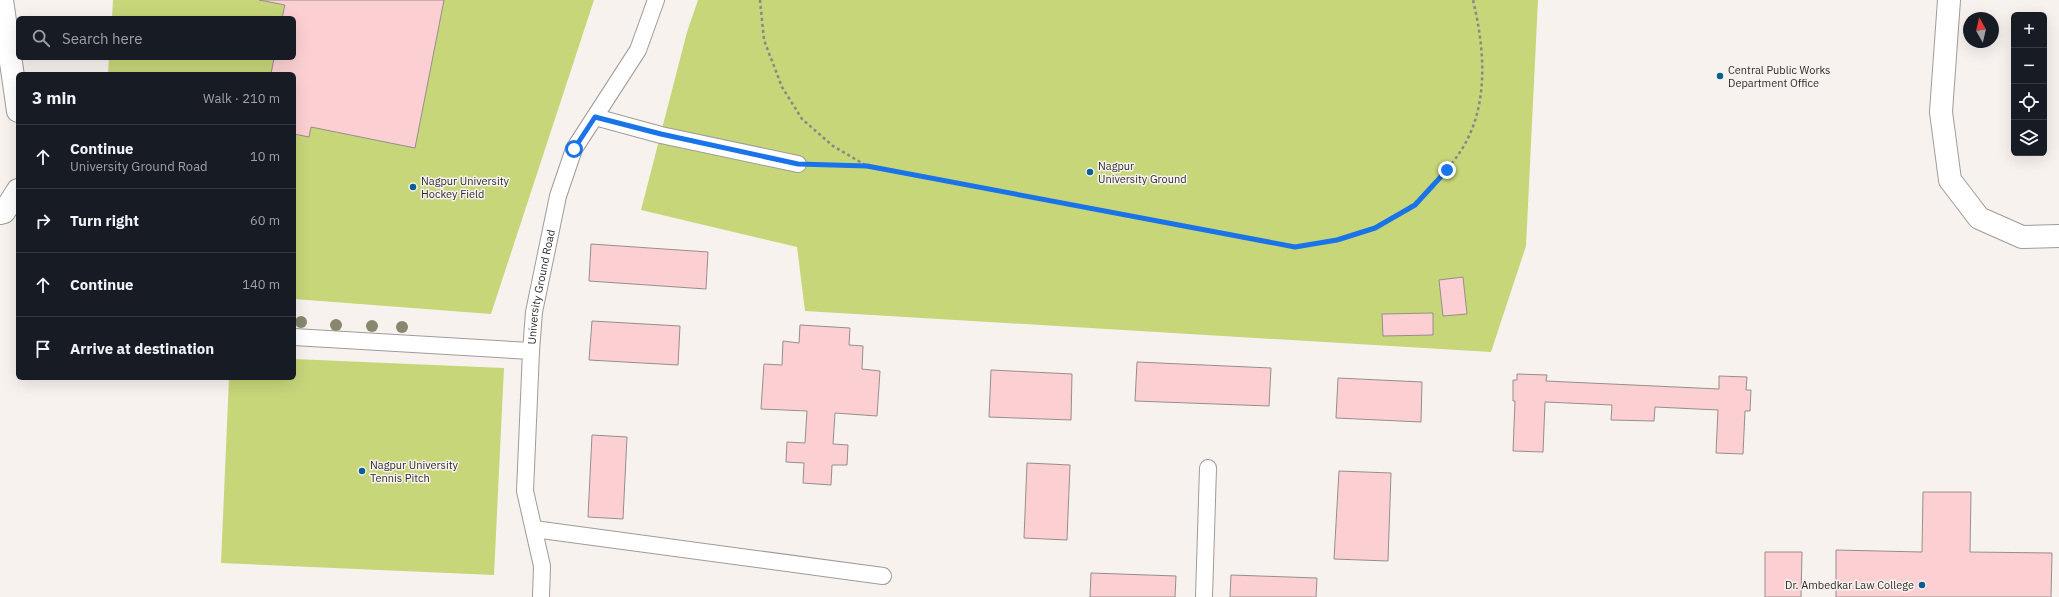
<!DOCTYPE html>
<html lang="en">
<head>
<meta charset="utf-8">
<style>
	body { margin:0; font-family:"IBM Plex Sans",sans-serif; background:#242831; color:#f1f3f6 }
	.controls { position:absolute; right:12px; top:12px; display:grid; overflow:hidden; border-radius:6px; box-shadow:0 4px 16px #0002 }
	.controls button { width:36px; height:36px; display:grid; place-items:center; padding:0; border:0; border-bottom:1px solid #363941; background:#171b24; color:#f1f3f6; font:20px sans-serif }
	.compass { position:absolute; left:1963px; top:12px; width:36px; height:36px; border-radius:50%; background:#171b24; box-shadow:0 4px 16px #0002; rotate:352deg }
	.stop { position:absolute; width:12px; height:12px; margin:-9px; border:3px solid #1a73e8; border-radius:50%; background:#fff }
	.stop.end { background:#1a73e8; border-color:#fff; box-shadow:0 1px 4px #0008 }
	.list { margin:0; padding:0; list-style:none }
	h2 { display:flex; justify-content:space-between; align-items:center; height:52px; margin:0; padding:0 16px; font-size:17px }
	h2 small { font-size:13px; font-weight:400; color:#9ea1a6 }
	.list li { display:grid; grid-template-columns:26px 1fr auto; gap:12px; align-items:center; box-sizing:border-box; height:64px; padding:0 16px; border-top:1px solid #363941 }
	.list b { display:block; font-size:15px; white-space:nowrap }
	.list p { margin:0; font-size:13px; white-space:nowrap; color:#9ea1a6 }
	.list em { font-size:13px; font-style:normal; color:#9ea1a6 }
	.icon { flex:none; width:22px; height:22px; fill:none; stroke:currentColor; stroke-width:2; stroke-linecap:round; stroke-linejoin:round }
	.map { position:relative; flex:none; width:2059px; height:597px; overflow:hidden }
	.search { position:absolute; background:#171b24; box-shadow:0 4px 16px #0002; left:16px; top:16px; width:280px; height:44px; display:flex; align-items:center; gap:10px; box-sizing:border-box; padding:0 14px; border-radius:6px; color:#9ea1a6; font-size:15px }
	.panel { position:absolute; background:#171b24; box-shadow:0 4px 16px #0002; left:16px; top:72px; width:280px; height:308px; border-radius:6px }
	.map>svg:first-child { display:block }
	.green { fill:#c7d679 }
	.building { fill:#fcd0d2; stroke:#958e8e }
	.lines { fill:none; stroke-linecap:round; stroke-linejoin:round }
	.lane-casing { stroke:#a09b98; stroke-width:18 }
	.street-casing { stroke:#a09b98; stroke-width:24 }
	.path { stroke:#8b8785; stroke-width:2.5; stroke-dasharray:3 3; stroke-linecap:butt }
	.lane { stroke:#fff; stroke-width:16 }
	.street { stroke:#fff; stroke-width:22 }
	.tree { fill:#87886f }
	.route { stroke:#1a73e8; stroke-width:5 }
	.poi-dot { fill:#046091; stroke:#f8f2ef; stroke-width:1.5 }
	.labels { text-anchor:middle; stroke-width:3; stroke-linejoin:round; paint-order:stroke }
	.poi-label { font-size:11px; fill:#2e2c2b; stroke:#f8f2ef; text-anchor:start }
	.street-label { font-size:11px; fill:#2e2c2b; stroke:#f8f2ef }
</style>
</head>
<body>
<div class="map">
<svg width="2059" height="597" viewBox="0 0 2059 597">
	<rect width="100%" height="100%" fill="#f8f2ef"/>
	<path class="green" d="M113 0H594L491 314 294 299V74H108L109 58H294V18H112Z
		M698 0H1538L1526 246 1491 352 805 311 797 247 641 210 687 32Z
		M294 359 504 368 494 575 221 563 229 378H294Z"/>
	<path class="building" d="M259 0H444L415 148 311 127 309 137 294 134V74H271L274 58H294V18H282L285 5Z
		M591 244 708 252 706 289 589 281Z
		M1463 277 1467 314 1443 316 1439 280Z
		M1433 313V335L1383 336 1382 314Z
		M592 321 680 326 678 365 589 360Z
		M800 325 850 328 849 345 863 346 862 369 880 371 877 416 835 413 833 444 848 445 847 465H832L831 485 803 483 804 463 786 462 787 442 805 443 807 411 761 409 764 364 782 365 783 341 799 343Z
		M1137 362 1271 368 1269 406 1135 401Z
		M991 370 1072 374 1071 420 989 417Z
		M1517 374 1547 375 1546 381 1719 389V376L1747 377 1746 390H1751L1750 411H1745L1743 454 1716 453 1718 410 1655 407 1654 421 1611 420 1612 405 1545 402 1543 452 1513 451 1515 401H1513V380H1517Z
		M1338 378 1422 382 1421 422 1336 418Z
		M592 435 627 437 623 519 588 517Z
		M1027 463 1070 465 1067 540 1024 538Z
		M1339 471 1391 473 1388 561 1334 559Z
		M1923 492H1971L1970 552 2052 553 2051 597H1836V550L1922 552Z
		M1765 552H1802L1801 597H1765Z
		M1091 573 1176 576 1175 597H1090Z
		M1231 575 1317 578 1316 597H1230Z"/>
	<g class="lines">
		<g class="lane-casing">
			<g id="lane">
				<path d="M595 117 661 135 798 164"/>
				<path d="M294 337 531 351"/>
				<path d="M534 529 883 576"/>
				<path id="s1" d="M541 597 542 566 525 491 531 351 534 312 558 196 574 149 638 50 656 0"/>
				<path d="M1204 597 1208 468"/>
			</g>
		</g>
		<g class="street-casing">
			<path id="street" d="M2 0 18 111
				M1949 0 1941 112 1950 180 1979 218 2022 237 2059 236
				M0 213 4 212 18 190"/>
		</g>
		<path class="path" d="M760 0 764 40 782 87 802 119 833 146 867 166 1295 247C1322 243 1349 239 1375 228 1399 217 1417 203 1435 183 1446 171 1458 157 1466 142 1489 99 1484 46 1473 0
			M821 165 866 166"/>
		<use href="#lane" class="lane"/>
		<use href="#street" class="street"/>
	</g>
	<g class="tree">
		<circle cx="301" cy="322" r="6"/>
		<circle cx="336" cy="325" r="6"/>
		<circle cx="372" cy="326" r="6"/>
		<circle cx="402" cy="327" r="6"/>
	</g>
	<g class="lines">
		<path class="route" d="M574 149 595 117 661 134 798 164 867 166 1295 247 1337 240 1375 228 1415 205 1447 170"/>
	</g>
	<g class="poi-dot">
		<circle cx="1720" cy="76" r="4"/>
		<circle cx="1090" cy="172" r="4"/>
		<circle cx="413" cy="187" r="4"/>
		<circle cx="362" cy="471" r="4"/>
		<circle cx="1922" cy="585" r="4"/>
	</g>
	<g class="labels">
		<g class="poi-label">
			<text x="1728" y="74">Central Public Works<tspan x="1728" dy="13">Department Office</tspan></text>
			<text x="1098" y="170">Nagpur<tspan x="1098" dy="13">University Ground</tspan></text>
			<text x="421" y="185">Nagpur University<tspan x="421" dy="13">Hockey Field</tspan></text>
			<text x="370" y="469">Nagpur University<tspan x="370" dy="13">Tennis Pitch</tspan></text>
			<text x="1914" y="589" text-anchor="end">Dr. Ambedkar Law College</text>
		</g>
		<g class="street-label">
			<text dy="4" stroke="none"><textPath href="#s1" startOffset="313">University Ground Road</textPath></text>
		</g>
	</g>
</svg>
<div class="controls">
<button>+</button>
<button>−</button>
<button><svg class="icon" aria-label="locate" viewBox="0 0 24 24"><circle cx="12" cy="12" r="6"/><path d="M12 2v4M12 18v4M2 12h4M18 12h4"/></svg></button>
<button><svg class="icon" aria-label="layers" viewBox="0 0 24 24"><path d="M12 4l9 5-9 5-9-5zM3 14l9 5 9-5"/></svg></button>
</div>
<svg class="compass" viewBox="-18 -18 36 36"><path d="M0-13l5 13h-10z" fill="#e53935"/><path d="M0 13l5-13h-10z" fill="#9ea1a6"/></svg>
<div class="stop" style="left:574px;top:149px"></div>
<div class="stop end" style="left:1447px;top:170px"></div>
<div class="search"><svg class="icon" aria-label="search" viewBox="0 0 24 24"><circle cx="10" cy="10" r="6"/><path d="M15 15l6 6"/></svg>Search here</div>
<section class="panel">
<h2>3 min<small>Walk · 210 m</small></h2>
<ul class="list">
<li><svg class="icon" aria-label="ahead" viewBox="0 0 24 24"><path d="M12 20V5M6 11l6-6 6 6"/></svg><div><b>Continue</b><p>University Ground Road</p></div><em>10 m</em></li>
<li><svg class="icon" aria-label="right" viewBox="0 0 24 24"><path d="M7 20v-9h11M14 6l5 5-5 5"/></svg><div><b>Turn right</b></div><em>60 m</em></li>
<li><svg class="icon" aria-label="ahead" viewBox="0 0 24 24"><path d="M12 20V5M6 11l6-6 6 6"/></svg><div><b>Continue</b></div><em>140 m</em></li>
<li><svg class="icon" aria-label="arrive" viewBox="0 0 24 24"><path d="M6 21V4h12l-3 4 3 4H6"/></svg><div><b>Arrive at destination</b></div></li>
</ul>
</section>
</div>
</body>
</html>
